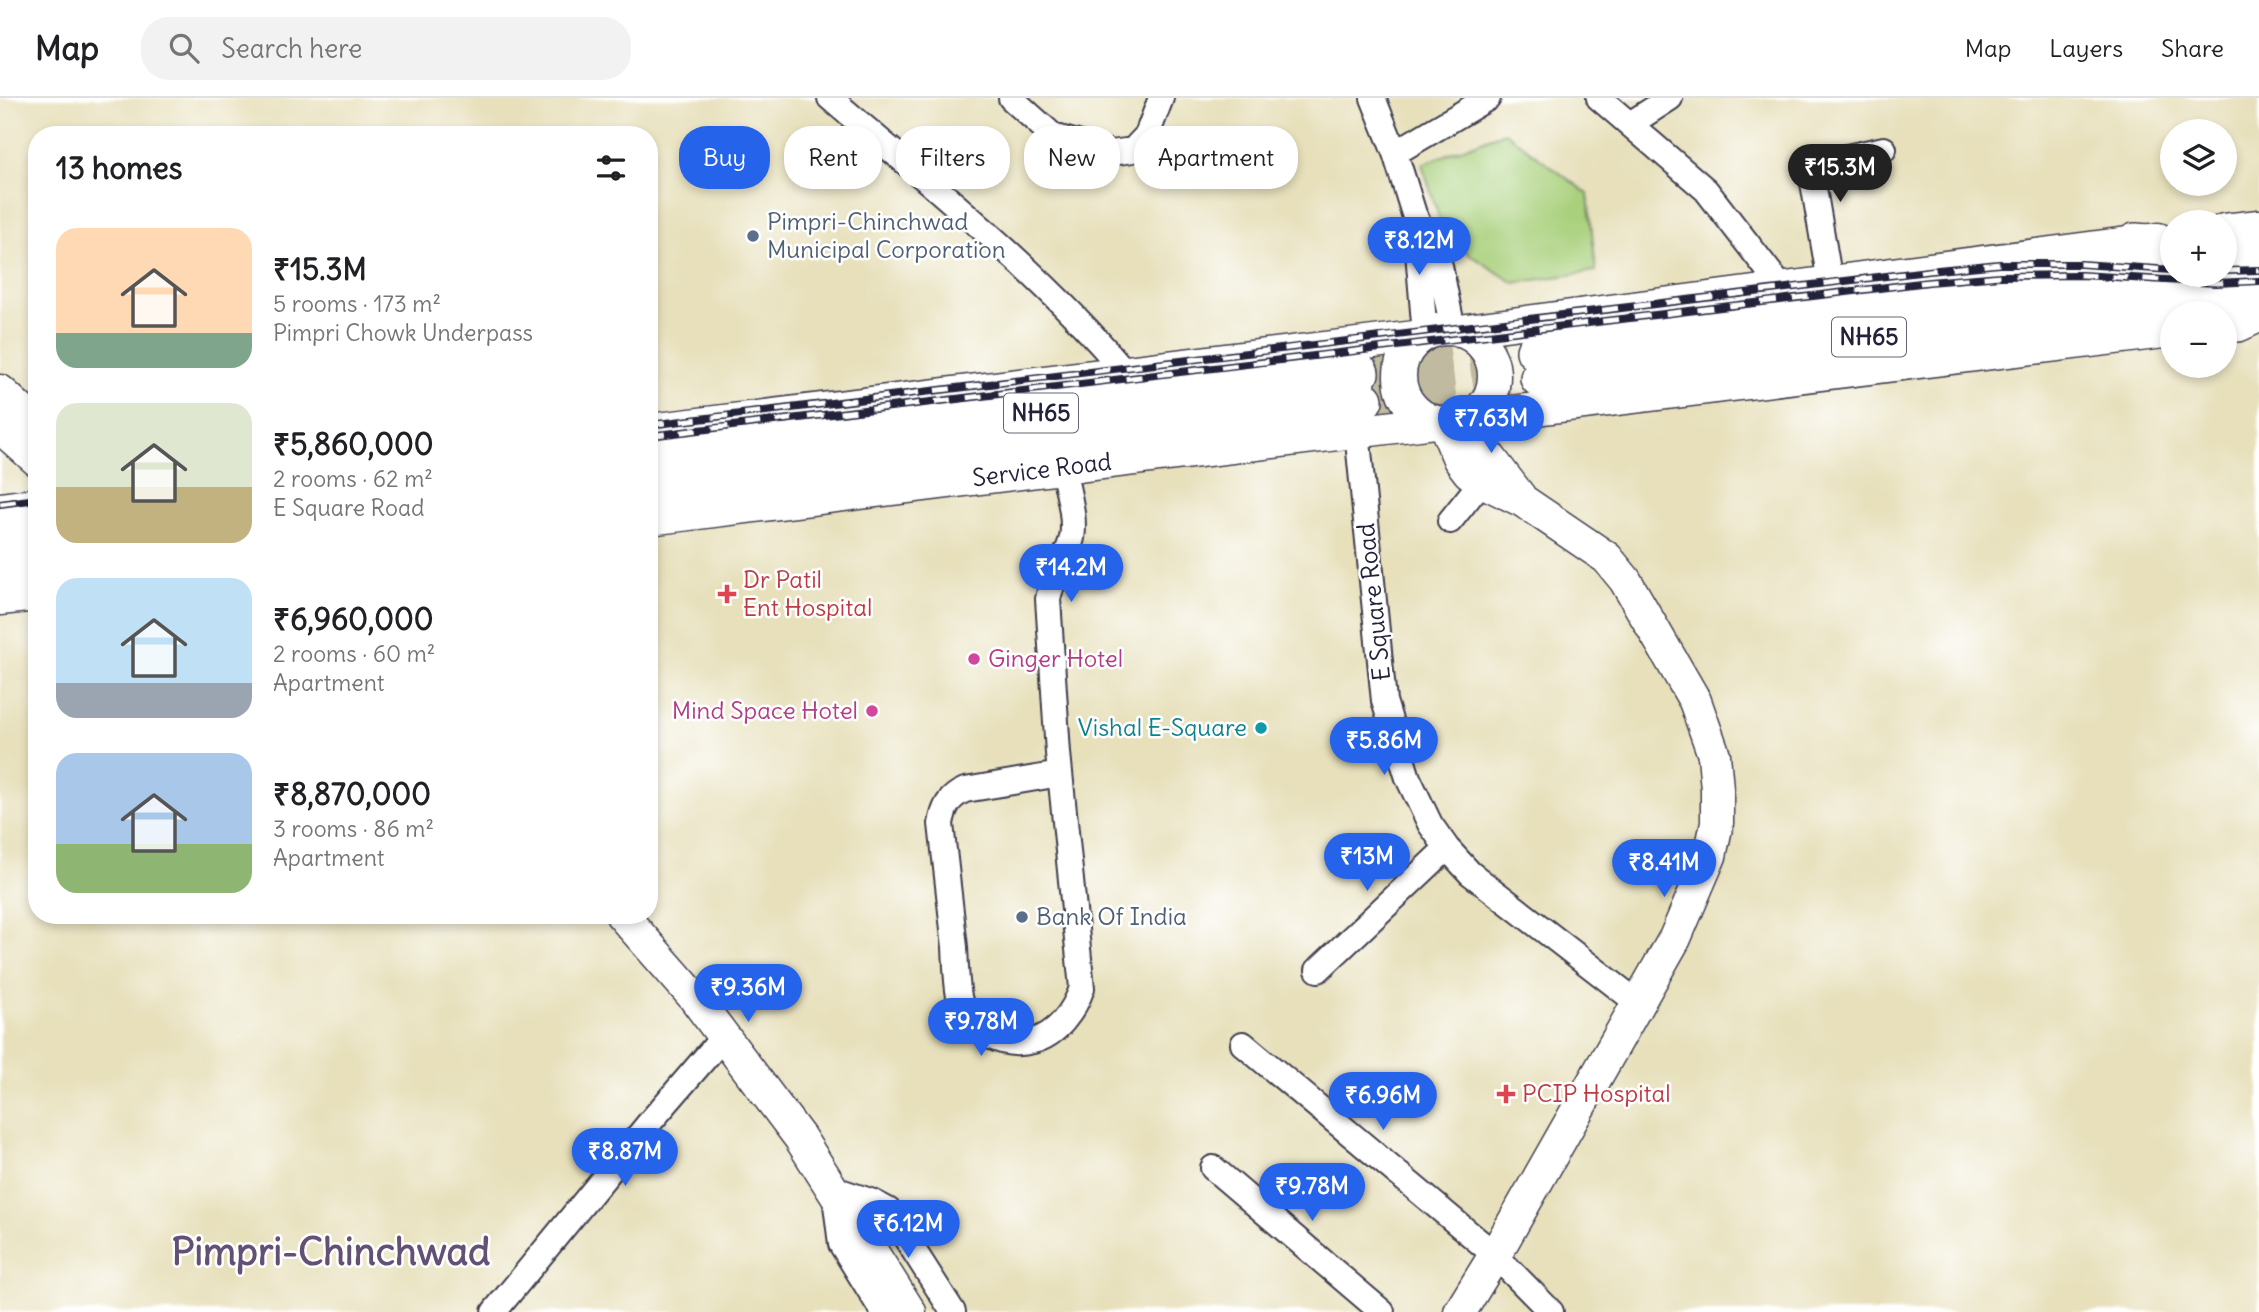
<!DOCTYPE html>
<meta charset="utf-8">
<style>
:root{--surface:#fff;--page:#f2f2f2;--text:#202124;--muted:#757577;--line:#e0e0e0;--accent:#2563eb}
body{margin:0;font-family:Delius,sans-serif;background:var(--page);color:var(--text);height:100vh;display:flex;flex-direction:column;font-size:26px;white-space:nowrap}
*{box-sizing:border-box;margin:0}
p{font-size:23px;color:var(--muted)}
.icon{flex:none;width:38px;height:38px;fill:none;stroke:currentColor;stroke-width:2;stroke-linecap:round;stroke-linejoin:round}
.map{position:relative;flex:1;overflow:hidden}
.side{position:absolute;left:28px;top:28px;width:630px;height:798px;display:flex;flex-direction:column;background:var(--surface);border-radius:28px;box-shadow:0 4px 10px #0003}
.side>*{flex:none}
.top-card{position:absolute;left:679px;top:28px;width:665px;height:63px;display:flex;gap:14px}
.tools{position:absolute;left:2160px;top:21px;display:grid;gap:14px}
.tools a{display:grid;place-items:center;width:77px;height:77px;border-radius:50%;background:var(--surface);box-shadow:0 4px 10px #0003;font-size:35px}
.price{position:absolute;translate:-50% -60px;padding:0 16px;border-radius:24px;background:var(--accent);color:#fff;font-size:23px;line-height:46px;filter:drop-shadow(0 2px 4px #0008)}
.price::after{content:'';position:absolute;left:50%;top:42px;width:21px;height:16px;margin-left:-10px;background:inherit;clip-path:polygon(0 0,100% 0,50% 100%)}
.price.active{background:#222;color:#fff}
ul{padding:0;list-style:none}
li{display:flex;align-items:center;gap:21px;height:175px;padding:0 28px}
li span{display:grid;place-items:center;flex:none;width:196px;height:140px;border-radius:21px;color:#555}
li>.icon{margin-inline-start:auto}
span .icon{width:84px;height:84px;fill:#fffc;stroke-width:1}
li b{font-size:30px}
h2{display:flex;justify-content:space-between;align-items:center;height:84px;padding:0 28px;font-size:30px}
.tag{padding:0 24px;border-radius:28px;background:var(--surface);box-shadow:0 4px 10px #0003;font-size:24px;line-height:63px}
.tag.active{background:var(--accent);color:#fff}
header{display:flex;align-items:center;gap:42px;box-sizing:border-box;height:98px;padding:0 35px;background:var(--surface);border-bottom:2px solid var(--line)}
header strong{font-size:33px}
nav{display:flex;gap:38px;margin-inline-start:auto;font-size:24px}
.search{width:490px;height:63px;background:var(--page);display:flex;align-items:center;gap:18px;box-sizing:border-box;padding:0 24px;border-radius:28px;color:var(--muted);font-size:26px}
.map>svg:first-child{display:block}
.green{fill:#a9d07b;stroke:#66795b;stroke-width:2}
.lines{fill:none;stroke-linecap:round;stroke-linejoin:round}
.highway-tunnel{stroke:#c0baa1;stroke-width:37;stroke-dasharray:37 18;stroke-linecap:butt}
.minor-casing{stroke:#403e4e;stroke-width:28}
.major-casing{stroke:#403e4e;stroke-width:35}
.highway-casing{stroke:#403e4e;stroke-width:40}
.minor{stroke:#fff;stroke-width:24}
.major{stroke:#fff;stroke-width:32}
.highway{stroke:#fff;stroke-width:37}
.rail-casing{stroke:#22223b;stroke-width:8}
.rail{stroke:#fff;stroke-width:5;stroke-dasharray:16;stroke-linecap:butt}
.service-dot{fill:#5c6f8a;stroke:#fff;stroke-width:2.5}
.health-dot{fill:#e0444e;stroke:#fff;stroke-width:2.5}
.hotel-dot{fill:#d1479c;stroke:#fff;stroke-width:2.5}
.culture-dot{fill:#0f9aa8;stroke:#fff;stroke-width:2.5}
.labels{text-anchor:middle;stroke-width:5;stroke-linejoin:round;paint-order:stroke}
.shield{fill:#fff;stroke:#646476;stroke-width:2}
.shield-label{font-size:23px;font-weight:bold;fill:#22223b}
.service-label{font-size:24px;fill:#4e5e75;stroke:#fff;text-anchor:start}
.street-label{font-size:24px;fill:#22223b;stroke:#fff}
.health-label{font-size:24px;fill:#be3a42;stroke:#fff;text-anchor:start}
.hotel-label{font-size:24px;fill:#b23c85;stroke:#fff;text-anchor:start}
.culture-label{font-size:24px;fill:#0d838f;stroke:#fff;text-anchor:end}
.town-label{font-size:38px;font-weight:bold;fill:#635175;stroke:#fff}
</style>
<header>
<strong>Map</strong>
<div class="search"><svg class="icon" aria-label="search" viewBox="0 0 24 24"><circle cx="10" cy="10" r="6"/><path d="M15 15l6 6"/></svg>Search here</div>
<nav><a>Map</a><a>Layers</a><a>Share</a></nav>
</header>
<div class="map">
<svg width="2259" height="1214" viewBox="0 0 2259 1214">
<rect width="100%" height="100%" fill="#fff"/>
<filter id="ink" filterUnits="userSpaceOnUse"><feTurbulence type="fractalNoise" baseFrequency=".0143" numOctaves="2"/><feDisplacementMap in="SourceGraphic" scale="14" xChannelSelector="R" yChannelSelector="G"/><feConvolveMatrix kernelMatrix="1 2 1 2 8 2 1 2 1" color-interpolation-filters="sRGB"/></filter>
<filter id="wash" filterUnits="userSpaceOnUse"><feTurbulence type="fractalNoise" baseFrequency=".00686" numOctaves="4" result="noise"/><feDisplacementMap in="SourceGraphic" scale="28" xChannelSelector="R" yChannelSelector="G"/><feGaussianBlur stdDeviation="1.57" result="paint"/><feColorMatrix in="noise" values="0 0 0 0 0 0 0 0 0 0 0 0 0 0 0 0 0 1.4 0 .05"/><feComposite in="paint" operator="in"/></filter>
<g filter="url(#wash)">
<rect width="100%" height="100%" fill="#e7e0bb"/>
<path class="green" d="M1505,34L1588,96L1596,173L1514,185L1446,141L1422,66Z"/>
</g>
<g filter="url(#ink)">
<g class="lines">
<path class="highway-tunnel" d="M1360,275L1535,253
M1364,302L1539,280"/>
<defs>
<path id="minor" d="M830,0C930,86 1040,173 1125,274
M1011,0L1053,38L1111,55L1133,52L1147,37L1161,0
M1373,0L1395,55L1414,116L1440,168L1453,232
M1599,0L1706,92L1782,190
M1630,26L1670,0
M1395,55L1488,0
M1416,130L1425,237
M1830,184L1810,67L1884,51
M1357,333L1384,603L1408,680L1430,726L1447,750L1470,775L1638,905
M1450,423L1482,383
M1060,676L965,692C949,699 944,709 941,726C946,767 950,808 955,849C956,866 956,887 960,903C969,934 1003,951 1033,943C1057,937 1074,913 1082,890L1058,655L1048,501C1052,479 1067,461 1072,440C1076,418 1067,392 1063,370
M1318,872L1447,750
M1243,946L1495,1157L1551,1214
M1213,1070L1382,1214
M494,1214L650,1024L724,938
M883,1214L841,1146L834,1091L873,1104L888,1112L953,1214"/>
<path id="major" d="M2224,132L2259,128
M1400 278a47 47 0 1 1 94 0a47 47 0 1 1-94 0Z
M1459,233L2158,141
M0,293L37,327
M1470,319L2172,233
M1462,323L1520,399
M1444,325L1459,361L1469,374L1482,383L1523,403L1585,445L1607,460L1625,482L1695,603L1714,657L1717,691V725L1710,758L1675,840L1495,1157L1460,1214
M0,329L37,362
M649,332L1423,238
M0,411L37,406
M649,421L1435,324
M0,501L37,497
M622,817L694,899L800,1040L910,1214"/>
<path id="highway" d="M2135,144L2172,147
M2224,164L2259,159
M2238,225L2259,215
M1535,253L2172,171
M1539,280L2259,191
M649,364L1360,275
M649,391L1364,302
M0,441L23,439
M0,469L26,466"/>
</defs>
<use href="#minor" class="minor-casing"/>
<use href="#major" class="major-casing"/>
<use href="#highway" class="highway-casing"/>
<use href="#minor" class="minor"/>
<use href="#major" class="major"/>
<use href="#highway" class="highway"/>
<defs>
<path id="rail" d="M2224,173L2259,172
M649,327L1928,173L1999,166H2081L2172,172
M649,338L1929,184L2000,178L2081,177L2216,185L2259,183
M0,406L37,401"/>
</defs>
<use href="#rail" class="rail-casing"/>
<use href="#rail" class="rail"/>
</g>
</g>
<g class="service-dot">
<circle cx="753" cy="138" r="7"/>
<circle cx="1022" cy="819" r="7"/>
</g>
<g class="health-dot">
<path d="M723.5 485.5h7v7h7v7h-7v7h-7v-7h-7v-7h7z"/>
<path d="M1502.5 985.5h7v7h7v7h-7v7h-7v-7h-7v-7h7z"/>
</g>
<g class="hotel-dot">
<circle cx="974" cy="561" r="7"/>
<circle cx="872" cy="613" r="7"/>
</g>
<circle class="culture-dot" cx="1261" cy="630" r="7"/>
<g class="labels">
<g class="shield">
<rect x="1832" y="219.5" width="74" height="39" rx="5"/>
<rect x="1004" y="295.5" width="74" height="39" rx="5"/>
</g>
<g class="shield-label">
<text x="1869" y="247">NH65</text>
<text x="1041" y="323">NH65</text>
</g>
<g class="service-label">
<text x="767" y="132">Pimpri-Chinchwad<tspan x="767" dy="28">Municipal Corporation</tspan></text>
<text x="1036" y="827">Bank Of India</text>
</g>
<g class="street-label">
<text transform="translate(1042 372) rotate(-7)" y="8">Service Road</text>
<text transform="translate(1374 504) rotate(-96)" y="8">E Square Road</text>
</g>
<g class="health-label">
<text x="743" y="490">Dr Patil<tspan x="743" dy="28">Ent Hospital</tspan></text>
<text x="1522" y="1004">PCIP Hospital</text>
</g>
<g class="hotel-label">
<text x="988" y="569">Ginger Hotel</text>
<text x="858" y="621" text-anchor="end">Mind Space Hotel</text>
</g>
<g class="culture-label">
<text x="1247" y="638">Vishal E-Square</text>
</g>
<g class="town-label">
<text x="331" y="1167">Pimpri-Chinchwad</text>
</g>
</g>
</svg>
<div class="tools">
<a><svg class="icon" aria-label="layers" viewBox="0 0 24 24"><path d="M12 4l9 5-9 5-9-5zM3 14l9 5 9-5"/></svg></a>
<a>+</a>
<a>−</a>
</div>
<b class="price active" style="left:1840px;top:106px">₹15.3M</b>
<b class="price" style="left:1419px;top:179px">₹8.12M</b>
<b class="price" style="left:1491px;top:357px">₹7.63M</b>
<b class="price" style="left:1071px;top:506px">₹14.2M</b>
<b class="price" style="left:1384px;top:679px">₹5.86M</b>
<b class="price" style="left:1367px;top:795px">₹13M</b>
<b class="price" style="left:1664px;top:801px">₹8.41M</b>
<b class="price" style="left:748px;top:926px">₹9.36M</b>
<b class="price" style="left:981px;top:960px">₹9.78M</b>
<b class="price" style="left:1383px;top:1034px">₹6.96M</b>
<b class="price" style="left:625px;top:1090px">₹8.87M</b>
<b class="price" style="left:1312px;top:1125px">₹9.78M</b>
<b class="price" style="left:908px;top:1162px">₹6.12M</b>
<div class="top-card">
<a class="tag active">Buy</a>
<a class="tag">Rent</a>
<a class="tag">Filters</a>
<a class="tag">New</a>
<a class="tag">Apartment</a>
</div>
<section class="side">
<h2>13 homes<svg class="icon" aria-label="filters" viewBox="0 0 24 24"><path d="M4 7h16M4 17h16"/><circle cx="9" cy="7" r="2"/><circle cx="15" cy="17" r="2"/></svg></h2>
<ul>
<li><span style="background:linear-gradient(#ffd9b3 75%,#7fa58c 0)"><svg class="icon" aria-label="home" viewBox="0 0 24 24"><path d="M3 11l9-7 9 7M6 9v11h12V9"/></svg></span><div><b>₹15.3M</b><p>5 rooms · 173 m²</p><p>Pimpri Chowk Underpass</p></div></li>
<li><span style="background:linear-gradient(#dfe7d0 60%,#c2b280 0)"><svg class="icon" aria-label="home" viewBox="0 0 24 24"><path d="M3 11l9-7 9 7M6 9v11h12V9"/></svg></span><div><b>₹5,860,000</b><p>2 rooms · 62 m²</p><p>E Square Road</p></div></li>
<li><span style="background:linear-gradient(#bfe0f5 75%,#9aa5b1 0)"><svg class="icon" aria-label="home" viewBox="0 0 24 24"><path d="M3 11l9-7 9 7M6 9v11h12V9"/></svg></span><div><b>₹6,960,000</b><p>2 rooms · 60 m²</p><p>Apartment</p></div></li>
<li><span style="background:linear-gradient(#a9c7e8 65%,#8fb573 0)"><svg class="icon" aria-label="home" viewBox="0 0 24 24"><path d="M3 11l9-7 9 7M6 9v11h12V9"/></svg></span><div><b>₹8,870,000</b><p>3 rooms · 86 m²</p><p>Apartment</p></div></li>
</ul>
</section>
</div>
